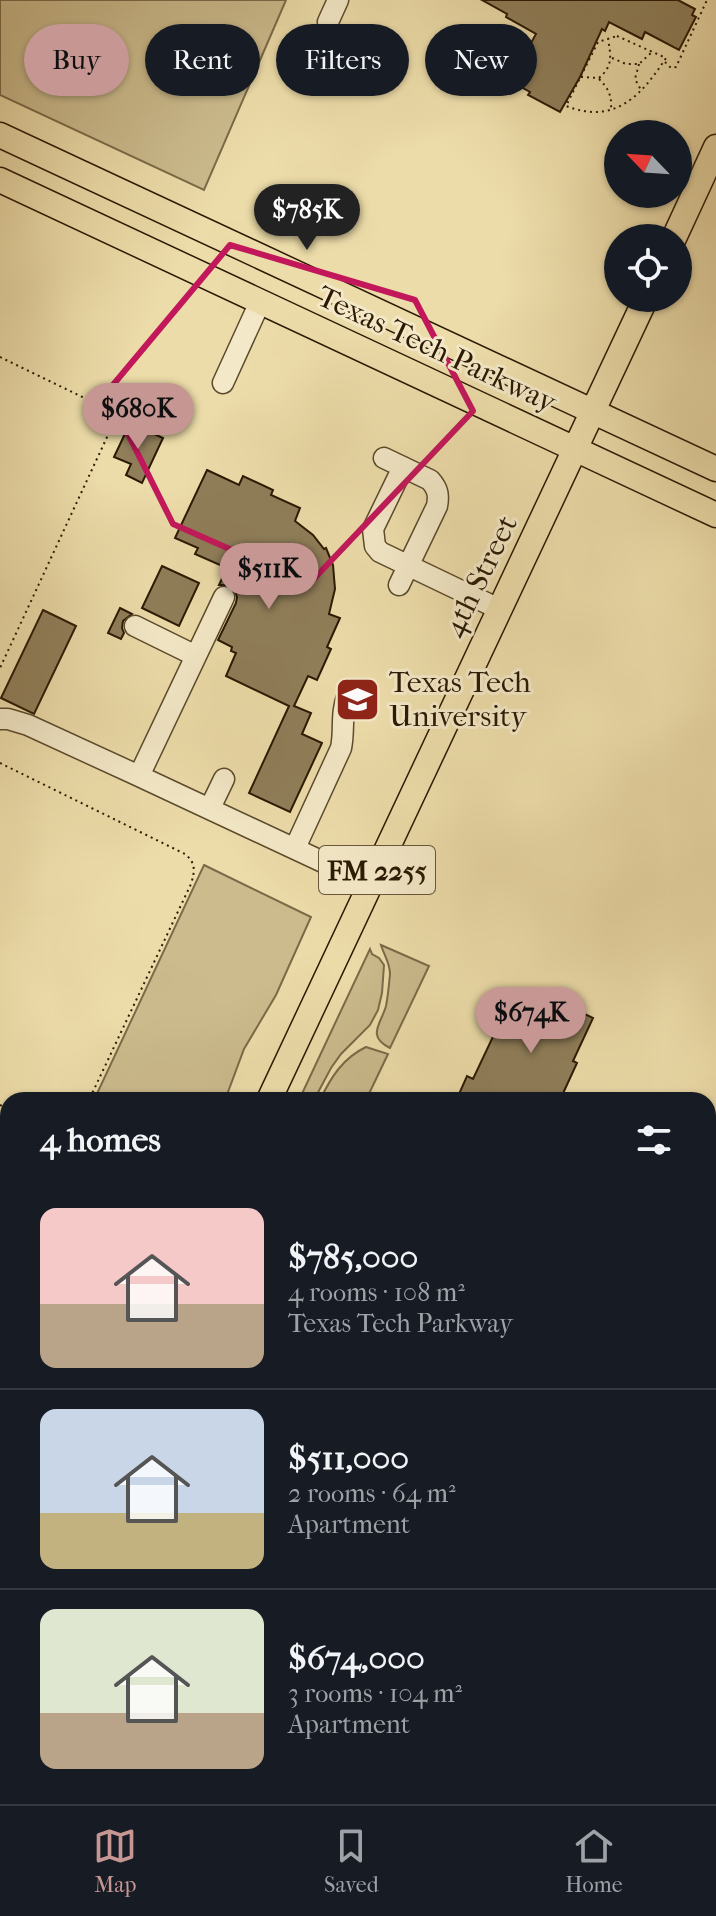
<!DOCTYPE html>
<meta charset="utf-8">
<style>
:root{--surface:#171b24;--page:#20242c;--text:#f1f3f6;--muted:#9ea1a6;--line:#363941;--accent:#c59692}
body{margin:0;font-family:"IM FELL French Canon",serif;background:var(--page);color:var(--text);height:100vh;display:flex;flex-direction:column;font-size:30px;white-space:nowrap}
*{box-sizing:border-box;margin:0}
p{font-size:26px;color:var(--muted)}
.icon{flex:none;width:44px;height:44px;fill:none;stroke:currentColor;stroke-width:2;stroke-linecap:round;stroke-linejoin:round}
.map{position:relative;flex:1;overflow:hidden}
.side{position:absolute;left:0px;top:1092px;width:716px;height:712px;display:flex;flex-direction:column;background:var(--surface);border-radius:24px 24px 0 0;box-shadow:0 2px 6px #0004}
.side>*{flex:none}
.top-card{position:absolute;left:24px;top:24px;width:668px;height:72px;display:flex;gap:16px}
.needle{width:52px;rotate:295deg}
.controls{position:absolute;left:604px;top:120px;display:grid;gap:16px}
.controls a{display:grid;place-items:center;width:88px;height:88px;border-radius:50%;background:var(--surface);box-shadow:0 2px 6px #0004;font-size:40px}
.price{position:absolute;translate:-50% -68px;padding:0 18px;border-radius:28px;background:var(--accent);color:#111;font-size:26px;line-height:52px;filter:drop-shadow(0 2px 4px #0008)}
.price::after{content:'';position:absolute;left:50%;top:48px;width:24px;height:18px;margin-left:-12px;background:inherit;clip-path:polygon(0 0,100% 0,50% 100%)}
.price.on{background:#222;color:#fff}
ul{padding:0;list-style:none}
li{display:flex;align-items:center;gap:24px;height:200px;padding:0 40px}
li+li{border-top:2px solid var(--line)}
li span{display:grid;place-items:center;flex:none;width:224px;height:160px;border-radius:16px;color:#555}
li>.icon{margin-inline-start:auto}
span .icon{width:96px;height:96px;fill:#fffc;stroke-width:1}
li b{font-size:34px}
h2{display:flex;justify-content:space-between;align-items:center;height:96px;padding:0 40px;font-size:34px}
.chip{padding:0 28px;border-radius:36px;background:var(--surface);box-shadow:0 2px 6px #0004;font-size:28px;line-height:72px}
.chip.on{background:var(--accent);color:#111}
.tabs{display:flex;justify-content:space-around;align-items:center;height:112px;border-top:2px solid var(--line);background:var(--surface);font-size:22px;color:var(--muted)}
.tabs a{display:grid;justify-items:center;gap:4px}
.tabs .on{color:var(--accent)}
.map>svg:first-child{display:block}
.green{fill:#cbbb8d;stroke:#7b6a48;stroke-width:2}
.building{fill:#8f7e59;stroke:#2b1903;stroke-width:2}
.lines{fill:none;stroke-linecap:round;stroke-linejoin:round}
.minor-casing{stroke:#5b4a2c;stroke-width:23}
.major-casing{stroke:#2b1903;stroke-width:27}
.path{stroke:#2b1903;stroke-width:2;stroke-dasharray:2 4;stroke-linecap:butt}
.minor{stroke:#f3e8c7;stroke-width:20}
.major{stroke:#ecdca9;stroke-width:24}
.marked{fill:none;stroke:#c2185b;stroke-width:6;stroke-linejoin:round}
.labels{text-anchor:middle;stroke-width:6;stroke-linejoin:round;paint-order:stroke}
.shield{fill:#f3e8c7;stroke:#67573e;stroke-width:2}
.shield-label{font-size:28px;font-weight:bold;fill:#2b1903}
.street-label{font-size:30px;fill:#2b1903;stroke:#f3e8c7}
.poi-label{font-size:30px;fill:#2b1903;stroke:#f3e8c7;text-anchor:start}
</style>
<div class="map">
<svg width="716" height="1804" viewBox="0 0 716 1804">
<rect width="100%" height="100%" fill="#ecdca9"/>
<filter id="stains"><feTurbulence type="fractalNoise" baseFrequency=".0025" numOctaves="4"/><feColorMatrix values="0 0 0 0 .2 0 0 0 0 .09 0 0 0 0 .02 0 0 0 .5 -.17"/></filter>
<radialGradient id="worn" r=".72"><stop offset=".6" stop-color="#630" stop-opacity="0"/><stop offset="1" stop-color="#630" stop-opacity=".3"/></radialGradient>
<path class="green" d="M0,0H286L204,190L0,95Z
M204,865L311,917L276,995L244,1049L225,1100H94Z
M381,945L429,966L390,1048C366,1036 381,1024 386,1006C388,996 389,985 390,974C390,963 384,955 381,945Z
M370,949L372,954L379,958L384,965L382,993L378,1010L370,1025L341,1054L331,1068L314,1100H299Z
M366,1047L388,1054L366,1100H320C331,1077 343,1058 366,1047Z
M8,1286V1560L0,1576V1303Z"/>
<path class="building" d="M482,0H678L695,9L692,15L696,17L679,50L645,32L642,39L609,22L605,31L602,29L580,77L560,112L528,95L530,92L523,88L528,78L522,75L533,56L526,52L536,34L506,17L507,14Z
M130,423L163,438L142,483L126,475L131,464L114,457Z
M207,470L239,485L243,476L273,490L271,495L300,508L295,521L313,535L324,549L326,548L333,565L335,589L329,614L340,618L327,647L331,649L317,680L308,676L294,706L311,713L302,734L322,743L290,812L249,793L289,706L226,676L236,653L231,651L232,647L218,640L236,603L237,597L235,590L229,585H219L227,568L195,554L198,548L175,538Z
M162,566L199,583L179,626L142,608Z
M120,608L132,614L123,621L122,628L124,633L121,639L108,633Z
M43,610L76,626L34,714L1,698Z
M536,991L593,1018L573,1061L577,1063L560,1100H464L465,1097L459,1094L467,1076L473,1079L498,1026L513,1033Z"/>
<g class="lines">
<defs>
<path id="minor" d="M328,22L338,0
M223,383L260,302
M384,458L430,480C438,489 439,495 437,506L399,585
M403,467L373,529L375,546L380,552L499,609
M224,597L139,776L370,884
M135,626L196,656
M0,719H8L28,725L139,776
M210,808L224,779
M295,848L341,748C345,729 340,714 348,694"/>
<path id="major" d="M0,135L716,469
M0,180L716,515
M674,238L716,147
M269,1100L646,298
M0,1677L8,1660"/>
</defs>
<use href="#minor" class="minor-casing"/>
<use href="#major" class="major-casing"/>
<path class="path" d="M617,36L666,58C641,96 615,125 566,106L598,42Z
M612,58L626,64H639L652,52
M665,62L671,68L676,67L707,0
M639,64L635,79L641,90
M581,77L599,78C613,66 611,56 608,39
M599,79C608,88 612,95 611,109
M0,357L107,409L114,422L0,668
M0,763L185,854C196,863 195,871 191,884L89,1100
M0,1105L8,1109
M0,1291L8,1274"/>
<use href="#minor" class="minor"/>
<use href="#major" class="major"/>
</g>
<path class="marked" d="M230,245L415,300L473,411L309,584L173,524L107,392Z"/>
<defs>
<symbol id="university-square" viewBox="-11 -11 22 22"><rect x="-9" y="-9" width="18" height="18" rx="4" fill="#8f2418" stroke="#f3e8c7"/><path d="M0-5L7-2L0 1L-7-2ZM-4 1L0 2.5L4 1V4Q0 6-4 4Z" fill="#fff"/></symbol>
</defs>
<g fill-rule="evenodd">
<use href="#university-square" x="332" y="674" width="51" height="51"/>
</g>
<g class="labels">
<rect class="shield" x="319" y="846" width="116" height="48" rx="6"/>
<g class="shield-label">
<text x="377" y="880">FM 2255</text>
</g>
<g class="street-label">
<text transform="translate(437 349) rotate(25)" y="10">Texas Tech Parkway</text>
<text transform="translate(480 576) rotate(-64)" y="10">4th Street</text>
</g>
<g class="poi-label">
<text x="389" y="692">Texas Tech<tspan x="389" dy="34">University</tspan></text>
</g>
</g>
<rect width="100%" height="100%" filter="url(#stains)"/>
<rect width="100%" height="100%" fill="url(#worn)"/>
</svg>
<div class="controls">
<a><svg class="needle" viewBox="-14 -14 28 28"><path d="M0-13l5 13h-10z" fill="#e53935"/><path d="M0 13l5-13h-10z" fill="#9ea1a6"/></svg></a>
<a><svg class="icon" aria-label="locate" viewBox="0 0 24 24"><circle cx="12" cy="12" r="6"/><path d="M12 2v4M12 18v4M2 12h4M18 12h4"/></svg></a>
</div>
<b class="price on" style="left:307px;top:252px">$785K</b>
<b class="price" style="left:138px;top:451px">$680K</b>
<b class="price" style="left:269px;top:611px">$511K</b>
<b class="price" style="left:531px;top:1055px">$674K</b>
<div class="top-card">
<a class="chip on">Buy</a>
<a class="chip">Rent</a>
<a class="chip">Filters</a>
<a class="chip">New</a>
</div>
<section class="side">
<h2>4 homes<svg class="icon" aria-label="filters" viewBox="0 0 24 24"><path d="M4 7h16M4 17h16"/><circle cx="9" cy="7" r="2"/><circle cx="15" cy="17" r="2"/></svg></h2>
<ul>
<li><span style="background:linear-gradient(#f6c9c9 60%,#b9a48a 0)"><svg class="icon" aria-label="home" viewBox="0 0 24 24"><path d="M3 11l9-7 9 7M6 9v11h12V9"/></svg></span><div><b>$785,000</b><p>4 rooms · 108 m²</p><p>Texas Tech Parkway</p></div></li>
<li><span style="background:linear-gradient(#c9d6e8 65%,#c2b280 0)"><svg class="icon" aria-label="home" viewBox="0 0 24 24"><path d="M3 11l9-7 9 7M6 9v11h12V9"/></svg></span><div><b>$511,000</b><p>2 rooms · 64 m²</p><p>Apartment</p></div></li>
<li><span style="background:linear-gradient(#dfe7d0 65%,#b9a48a 0)"><svg class="icon" aria-label="home" viewBox="0 0 24 24"><path d="M3 11l9-7 9 7M6 9v11h12V9"/></svg></span><div><b>$674,000</b><p>3 rooms · 104 m²</p><p>Apartment</p></div></li>
</ul>
</section>
</div>
<nav class="tabs">
<a class="on"><svg class="icon" aria-label="map" viewBox="0 0 24 24"><path d="M3 6l6-2 6 2 6-2v14l-6 2-6-2-6 2zM9 4v14M15 6v14"/></svg>Map</a>
<a><svg class="icon" aria-label="saved" viewBox="0 0 24 24"><path d="M7 4h10v16l-5-4-5 4z"/></svg>Saved</a>
<a><svg class="icon" aria-label="home" viewBox="0 0 24 24"><path d="M3 11l9-7 9 7M6 9v11h12V9"/></svg>Home</a>
</nav>
